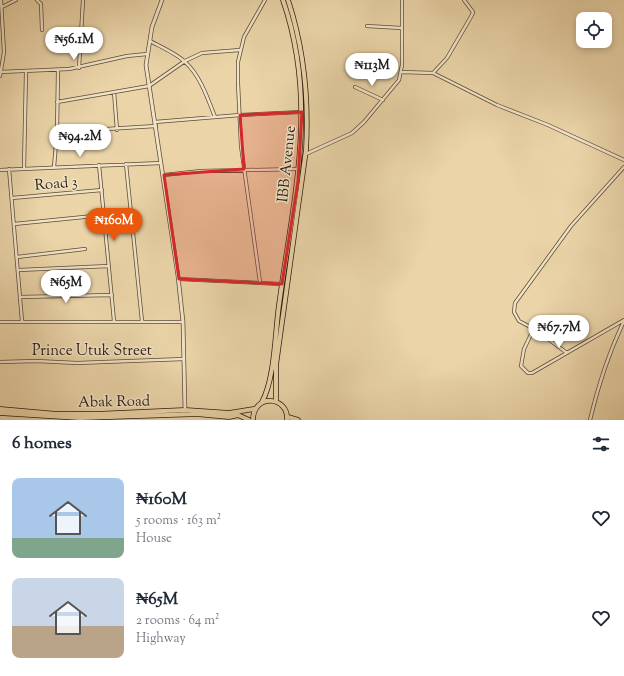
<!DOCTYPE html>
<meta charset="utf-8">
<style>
:root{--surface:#fff;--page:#f2f2f3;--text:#1f2937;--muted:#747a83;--accent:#ea580c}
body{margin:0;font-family:"Sorts Mill Goudy",serif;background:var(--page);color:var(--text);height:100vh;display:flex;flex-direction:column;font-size:15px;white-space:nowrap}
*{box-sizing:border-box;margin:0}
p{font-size:13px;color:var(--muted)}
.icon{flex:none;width:22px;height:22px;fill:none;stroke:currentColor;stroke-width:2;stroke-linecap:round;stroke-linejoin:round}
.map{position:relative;height:420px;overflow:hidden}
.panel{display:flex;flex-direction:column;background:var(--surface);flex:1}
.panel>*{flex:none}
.controls{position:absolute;left:576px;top:12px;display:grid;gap:8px}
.controls a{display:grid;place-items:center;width:36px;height:36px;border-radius:8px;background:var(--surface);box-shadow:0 2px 6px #0003;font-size:20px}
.price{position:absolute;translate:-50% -34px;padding:0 9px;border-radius:14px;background:#fff;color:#222;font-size:13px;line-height:26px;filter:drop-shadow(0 1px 2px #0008)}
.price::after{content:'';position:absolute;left:50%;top:24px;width:12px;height:9px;margin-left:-6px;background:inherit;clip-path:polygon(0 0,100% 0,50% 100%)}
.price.on{background:var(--accent);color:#fff}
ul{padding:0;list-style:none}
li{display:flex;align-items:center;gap:12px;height:100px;padding:0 12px}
li span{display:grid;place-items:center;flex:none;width:112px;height:80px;border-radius:8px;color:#555}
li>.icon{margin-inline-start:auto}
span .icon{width:48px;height:48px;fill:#fffc;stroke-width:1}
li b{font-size:17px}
h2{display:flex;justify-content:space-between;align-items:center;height:48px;padding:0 12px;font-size:17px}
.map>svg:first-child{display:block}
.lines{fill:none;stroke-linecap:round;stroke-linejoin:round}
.minor-casing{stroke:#5c4a38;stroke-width:4}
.tertiary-casing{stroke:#5c4a38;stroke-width:4.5}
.primary-casing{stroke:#2c1c12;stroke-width:5.5}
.trunk-casing{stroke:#2c1c12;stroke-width:5.5}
.minor{stroke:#f1e3c6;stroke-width:2.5}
.tertiary{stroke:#f1e3c6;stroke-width:3}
.primary{stroke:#ead4a8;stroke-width:4}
.trunk{stroke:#ead4a8;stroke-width:4}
.marked{fill:#d62828;fill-opacity:0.2;stroke:#d62828;stroke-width:3;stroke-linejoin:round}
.labels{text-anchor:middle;stroke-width:3;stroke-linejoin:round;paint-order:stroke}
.street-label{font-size:15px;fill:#2c1c12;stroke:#f1e3c6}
</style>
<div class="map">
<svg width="624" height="420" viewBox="0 0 624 420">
<rect width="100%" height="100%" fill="#ead4a8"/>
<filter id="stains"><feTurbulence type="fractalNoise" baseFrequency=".005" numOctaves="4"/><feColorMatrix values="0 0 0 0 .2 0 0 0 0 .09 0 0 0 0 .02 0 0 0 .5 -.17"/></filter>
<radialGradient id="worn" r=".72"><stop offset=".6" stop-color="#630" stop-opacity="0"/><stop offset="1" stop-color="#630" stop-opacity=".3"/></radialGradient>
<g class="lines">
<defs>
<path id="minor" d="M37,0L41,4L42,30
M2,7L16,0
M367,26L401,28
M150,41C161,47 176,53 185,62C200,75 208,99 215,117
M79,68L83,0
M0,72L69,69L127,56L147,54
M401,72L433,73L497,105L548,125L624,160
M433,73L447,58L472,15L473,12L464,0
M0,76L4,52L1,0
M355,87L383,100
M114,92L117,130
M57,102L149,86L185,61L202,53L240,50
M155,122L240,115L302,112
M57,132L156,126
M306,154L352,133L364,122L399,80L402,65V0
M126,164L142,321
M99,165L114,321
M54,167L57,132L58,70
M24,168L26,72
M9,169L22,321
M0,170L161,163
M164,175L201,171L298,169
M12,198L102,190
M14,224L104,215
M17,257L85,249
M19,270L109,266
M179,279L282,284
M260,282L241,146L238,83V62L244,37L265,0
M20,297L112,295
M0,322H183
M534,328L524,349L521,366L528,373H532L624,320
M567,353L536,330L519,321L514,312L515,303L571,226L624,167
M0,362L36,361L77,363L184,359
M590,420C598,386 609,352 624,321"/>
<path id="tertiary" d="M162,0L152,27L146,65L178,276L183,322L185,410"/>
<path id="primary" d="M276,401V365L306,150C309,99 304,49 288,0
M262,402C275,378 275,333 279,305C293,200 319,104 283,0"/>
<path id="trunk" d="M0,409L57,414H97L185,410L229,413L254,409
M0,413L80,418L197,414L229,417L238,415L249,420
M288,417L298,420
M253,420C253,393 289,396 287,420"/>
</defs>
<use href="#minor" class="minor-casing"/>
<use href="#tertiary" class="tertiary-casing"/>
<use href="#primary" class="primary-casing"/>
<use href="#trunk" class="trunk-casing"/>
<use href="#minor" class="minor"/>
<use href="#tertiary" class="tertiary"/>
<use href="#primary" class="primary"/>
<use href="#trunk" class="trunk"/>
</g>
<path class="marked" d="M302,112L298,181L282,284L179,279L164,175L244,169L240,115Z"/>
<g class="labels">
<g class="street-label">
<text transform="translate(286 164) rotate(-84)" y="5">IBB Avenue</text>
<text transform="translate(56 183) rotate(-5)" y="5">Road 3</text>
<text x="92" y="355">Prince Utuk Street</text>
<text transform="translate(114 401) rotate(-1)" y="5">Abak Road</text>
</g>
</g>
<rect width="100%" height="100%" filter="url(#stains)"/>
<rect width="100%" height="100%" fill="url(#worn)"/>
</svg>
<div class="controls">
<a><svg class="icon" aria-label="locate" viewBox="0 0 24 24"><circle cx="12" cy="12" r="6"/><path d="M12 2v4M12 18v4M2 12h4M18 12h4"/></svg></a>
</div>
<b class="price" style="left:74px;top:61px">₦56.1M</b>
<b class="price" style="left:372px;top:87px">₦113M</b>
<b class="price" style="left:80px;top:158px">₦94.2M</b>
<b class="price on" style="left:114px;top:242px">₦160M</b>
<b class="price" style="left:66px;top:304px">₦65M</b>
<b class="price" style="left:559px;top:349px">₦67.7M</b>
</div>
<section class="panel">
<h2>6 homes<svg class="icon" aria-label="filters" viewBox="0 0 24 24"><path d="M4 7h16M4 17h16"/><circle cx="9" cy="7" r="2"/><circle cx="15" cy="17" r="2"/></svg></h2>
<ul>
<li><span style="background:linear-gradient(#a9c7e8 75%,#7fa58c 0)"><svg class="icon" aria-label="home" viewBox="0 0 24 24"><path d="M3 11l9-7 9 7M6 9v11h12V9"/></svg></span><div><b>₦160M</b><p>5 rooms · 163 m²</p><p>House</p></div><svg class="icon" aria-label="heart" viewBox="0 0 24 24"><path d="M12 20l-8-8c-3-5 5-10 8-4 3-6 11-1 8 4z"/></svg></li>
<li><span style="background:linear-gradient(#c9d6e8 60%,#b9a48a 0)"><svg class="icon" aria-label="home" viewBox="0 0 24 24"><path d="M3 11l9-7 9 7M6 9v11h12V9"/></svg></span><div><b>₦65M</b><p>2 rooms · 64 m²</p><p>Highway</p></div><svg class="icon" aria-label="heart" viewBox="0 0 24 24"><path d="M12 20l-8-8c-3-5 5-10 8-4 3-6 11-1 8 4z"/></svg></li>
</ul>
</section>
